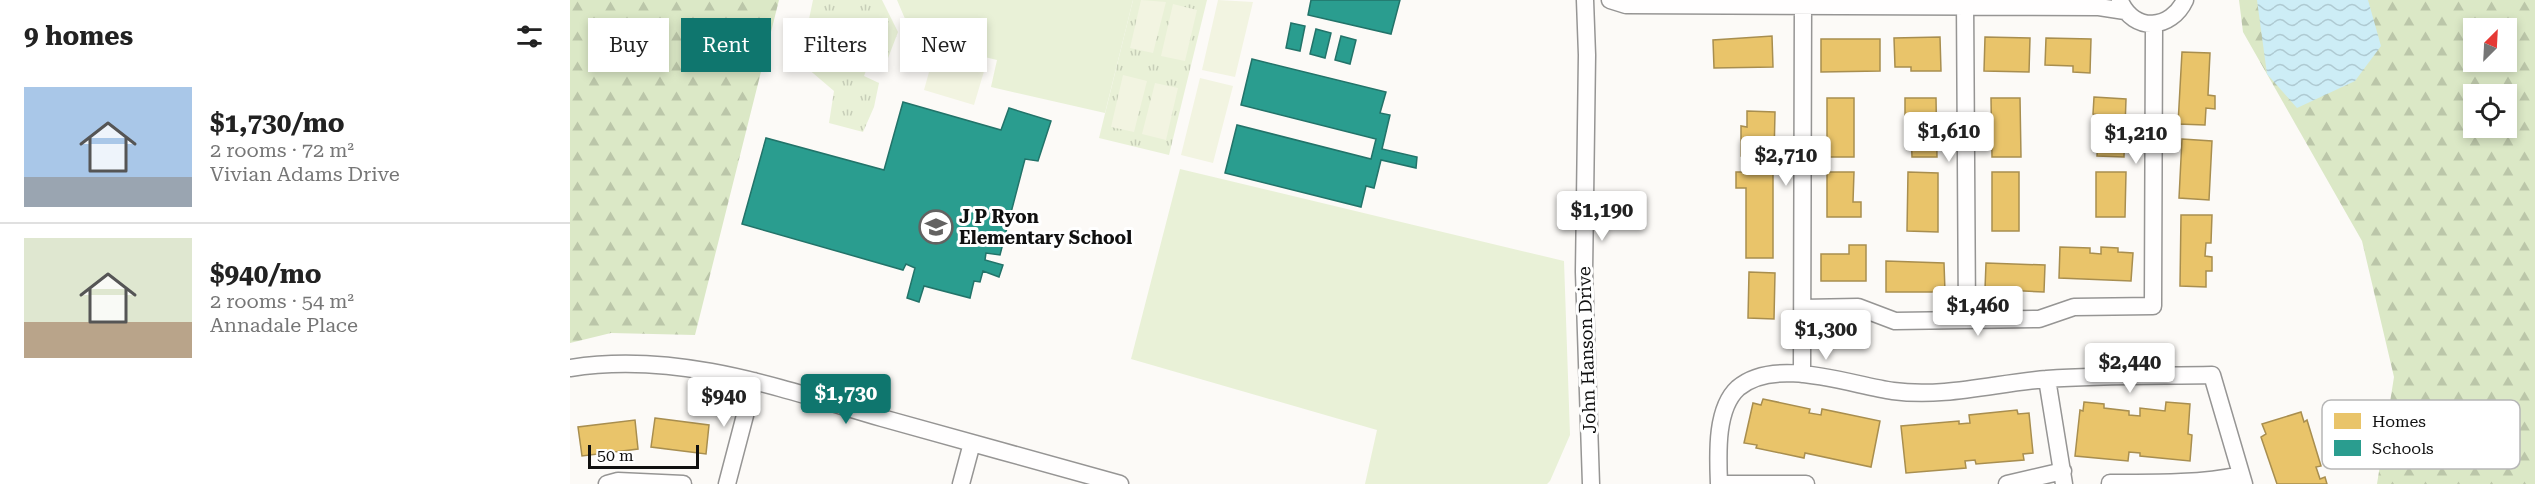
<!DOCTYPE html>
<meta charset="utf-8">
<style>
:root{--surface:#fff;--page:#f2f2f2;--text:#222;--muted:#767676;--line:#e0e0e0;--accent:#0f766e}
body{margin:0;font-family:"Roboto Serif",serif;background:var(--page);color:var(--text);height:100vh;display:flex;flex-direction:column;font-size:22px;white-space:nowrap}
*{box-sizing:border-box;margin:0}
p{font-size:20px;color:var(--muted)}
.icon{flex:none;width:33px;height:33px;fill:none;stroke:currentColor;stroke-width:2;stroke-linecap:round;stroke-linejoin:round}
.map{position:relative;flex:1;overflow:hidden}
.drawer{display:flex;flex-direction:column;background:var(--surface);width:570px}
.drawer>*{flex:none}
.banner{position:absolute;left:18px;top:18px;width:570px;height:54px;display:flex;gap:12px}
.needle{width:39px;rotate:24deg}
.tools{position:absolute;left:1893px;top:18px;display:grid;gap:12px}
.tools a{display:grid;place-items:center;width:54px;height:54px;border-radius:0px;background:var(--surface);box-shadow:0 3px 9px #0003;font-size:30px}
.scale{position:absolute;left:18px;bottom:15px;width:111px;box-sizing:border-box;padding-left:6px;border:3px solid #101010;border-top:0;font-size:16px;line-height:21px;white-space:nowrap;color:#101010;-webkit-text-stroke:4px #fff;paint-order:stroke}
.price{position:absolute;translate:-50% -51px;padding:0 14px;border-radius:6px;background:#fff;color:#222;font-size:20px;line-height:39px;filter:drop-shadow(0 2px 3px #0008)}
.price::after{content:'';position:absolute;left:50%;top:36px;width:18px;height:14px;margin-left:-9px;background:inherit;clip-path:polygon(0 0,100% 0,50% 100%)}
.price.active{background:var(--accent);color:#fff}
ul{padding:0;list-style:none}
li{display:flex;align-items:center;gap:18px;height:150px;padding:0 24px}
li+li{border-top:2px solid var(--line)}
li span{display:grid;place-items:center;flex:none;width:168px;height:120px;border-radius:0px;color:#555}
li>.icon{margin-inline-start:auto}
span .icon{width:72px;height:72px;fill:#fffc;stroke-width:1}
li b{font-size:26px}
h2{display:flex;justify-content:space-between;align-items:center;height:72px;padding:0 24px;font-size:26px}
.chip{padding:0 21px;border-radius:0px;background:var(--surface);box-shadow:0 3px 9px #0003;font-size:21px;line-height:54px}
.chip.active{background:var(--accent);color:#fff}
main{display:flex;flex:1;min-height:0}
.map>svg:first-child{display:block}
.grass{fill:#e9f1d7}
.forest{fill:url(#forest-firs);fill-rule:evenodd}
.park{fill:url(#park-tufts)}
.pitch{fill:#f2f4e1}
.water{fill:url(#water-waves)}
.homes{fill:#e9c46a;stroke:#a88e4f;stroke-width:1.5}
.schools{fill:#2a9d8f;stroke:#227369;stroke-width:1.5}
.lines{fill:none;stroke-linecap:round;stroke-linejoin:round}
.minor-casing{stroke:#969594;stroke-width:19}
.minor{stroke:#fffefe;stroke-width:16}
.labels{text-anchor:middle;stroke-width:6;stroke-linejoin:round;paint-order:stroke}
.poi-label{font-size:18px;font-weight:bold;fill:#101010;stroke:#fff;text-anchor:start}
.street-label{font-size:18px;fill:#101010;stroke:#fff}
.key{fill:#fff;stroke:#b7b7b7;stroke-width:1.5}
.key-label{font-size:16px;fill:#101010}
</style>
<main>
<section class="drawer">
<h2>9 homes<svg class="icon" aria-label="filters" viewBox="0 0 24 24"><path d="M4 7h16M4 17h16"/><circle cx="9" cy="7" r="2"/><circle cx="15" cy="17" r="2"/></svg></h2>
<ul>
<li><span style="background:linear-gradient(#a9c7e8 75%,#9aa5b1 0)"><svg class="icon" aria-label="home" viewBox="0 0 24 24"><path d="M3 11l9-7 9 7M6 9v11h12V9"/></svg></span><div><b>$1,730/mo</b><p>2 rooms · 72 m²</p><p>Vivian Adams Drive</p></div></li>
<li><span style="background:linear-gradient(#dfe7d0 70%,#b9a48a 0)"><svg class="icon" aria-label="home" viewBox="0 0 24 24"><path d="M3 11l9-7 9 7M6 9v11h12V9"/></svg></span><div><b>$940/mo</b><p>2 rooms · 54 m²</p><p>Annadale Place</p></div></li>
</ul>
</section>
<div class="map">
<svg width="1965" height="484" viewBox="0 0 1965 484">
<defs>
<pattern id="forest-firs" width="22" height="20" patternUnits="userSpaceOnUse" patternTransform="scale(1.5)"><rect width="22" height="20" fill="#dbe8c6"/><path d="M5 1l3.5 6h-7zM16 11l3.5 6h-7z" fill="#bbc6a9"/></pattern>
<pattern id="park-tufts" width="24" height="20" patternUnits="userSpaceOnUse" patternTransform="scale(1.5)"><rect width="24" height="20" fill="#e9f1d7"/><path d="M3 7l-1-3M5 7V3M7 7l1-3M15 17l-1-3M17 17v-4M19 17l1-3" fill="none" stroke="#c7ceb8"/></pattern>
<pattern id="water-waves" width="16" height="10" patternUnits="userSpaceOnUse" patternTransform="scale(1.5)"><rect width="16" height="10" fill="#cdedf6"/><path d="M0 5q4-4 8 0t8 0" fill="none" stroke="#afcad2"/></pattern>
</defs>
<rect width="100%" height="100%" fill="#fcfaf7"/>
<path class="grass" d="M327,0H563L535,113L421,87L427,60L344,40Z
M610,169L994,261L1000,435L980,481L977,484H795L807,430L561,359Z"/>
<path class="forest" d="M0,0H209L125,335L41,333L0,343Z
M1669,0H1965V484H1807L1824,377L1792,241L1673,32ZM1904,28H1936V62H1904ZM1904,94H1936V128H1904Z"/>
<path class="park" d="M243,0H312L328,32L315,66L297,68L294,76L309,83L304,107L293,132L259,123L264,91L230,62Z
M563,0H637L599,155L529,138Z"/>
<path class="pitch" d="M571,0L596,2L583,53L560,48Z
M648,0L683,2L665,77L632,70Z
M603,4L627,10L615,61L591,56Z
M364,54L415,68L404,105L354,90Z
M553,75L577,81L564,132L541,127Z
M630,78L663,86L643,163L611,155Z
M585,83L608,88L596,140L572,134Z"/>
<path class="water" d="M1687,0H1798L1811,46L1785,81L1727,108L1697,74Z"/>
<path class="homes" d="M1202,36L1203,67L1144,68L1143,40Z
M1370,37L1371,71H1341V67H1325L1324,38Z
M1415,37L1460,38L1459,72L1414,71Z
M1476,38L1521,39L1520,73L1503,72V66L1475,65Z
M1251,39H1310V71L1251,72Z
M1612,52L1640,53L1638,95L1645,96V109L1636,108L1635,125L1608,124Z
M1524,97L1556,99L1554,157L1527,156L1529,115L1523,114Z
M1257,98H1284V157H1257Z
M1335,98H1366L1367,157H1342L1341,129H1335Z
M1421,98H1450L1451,157H1422Z
M1177,111L1205,112L1204,157L1171,156V126L1177,127Z
M1612,139L1642,141L1639,200L1609,198Z
M1166,172H1203V258H1176V188H1166Z
M1257,172H1284L1283,202H1291V217H1257Z
M1338,172L1368,173V232L1337,231Z
M1422,172H1449V231H1422Z
M1526,172H1556L1555,217H1526Z
M1611,215H1642L1641,243H1636L1635,256L1642,257V271H1636V287L1610,286Z
M1279,245H1296V281H1251V254H1279Z
M1490,247L1520,248V253L1531,254V247L1548,248V252L1563,253L1561,281L1489,278Z
M1316,261L1374,263L1375,292H1316Z
M1416,263L1475,265L1474,292L1415,289Z
M1179,272L1205,273L1204,319L1178,318Z
M1193,399L1240,409L1239,413L1251,415L1252,409L1310,421L1301,467L1235,453L1234,458L1186,448L1187,445L1174,443L1183,403L1191,405Z
M1514,402L1534,404V408L1559,411V415L1570,416V408L1595,411L1596,402L1620,404L1618,434L1622,435L1620,461L1570,456V453L1559,452L1558,461L1505,456L1510,410L1513,411Z
M1447,410L1448,414L1459,413L1463,453L1453,454L1454,460L1406,464L1405,460L1395,461L1396,468L1336,473L1331,426L1389,421V424L1400,423L1399,415Z
M1731,412L1734,422L1737,420L1751,466L1746,467L1750,479L1755,477L1757,484H1707L1691,437L1696,434L1692,424Z
M85,418L139,425L136,454L81,447Z
M65,420L68,449L12,456L8,427Z"/>
<path class="schools" d="M741,0H830L821,34L738,15Z
M721,23L735,26L730,51L716,48Z
M746,29L761,33L755,58L740,54Z
M771,36L786,40L780,64L765,60Z
M682,59L816,92L810,113L820,115L812,149L847,157L846,168L811,160L804,188L796,186L791,207L655,173L667,125L801,159L806,139L671,105Z
M333,102L431,130L439,108L481,121L468,161L455,159L430,255L416,253L415,260L433,265L429,277L413,271L410,282L404,281L400,298L354,286L349,302L337,298L345,268L336,264L333,270L172,224L196,138L314,170Z"/>
<g class="lines">
<defs>
<path id="minor" d="M1015,0L1017,55L1014,272L1021,484
M1040,0L1056,5L1529,7L1555,11
M1395,0L1397,320
M1550,1C1564,33 1601,30 1615,0
M1233,308L1288,307L1325,321L1469,319L1504,307L1583,306L1584,24
M0,368C108,351 210,388 312,418C391,440 471,462 550,484
M1232,374L1233,0
M1477,379L1494,484
M1540,483C1583,483 1628,484 1671,475
M37,484L48,481L113,484
M157,484L184,381
M391,484L402,443
M1149,484C1148,456 1145,409 1168,388C1205,356 1280,385 1323,391C1375,398 1426,383 1477,379C1532,375 1587,376 1642,375L1674,484
M1149,484H1236
M1437,484L1493,471"/>
</defs>
<use href="#minor" class="minor-casing"/>
<use href="#minor" class="minor"/>
</g>
<defs>
<symbol id="school-ring" viewBox="-11 -11 22 22"><circle r="9.5" fill="#fff" stroke="#636261" stroke-width="1.5"/><path d="M0-5L7-2L0 1L-7-2ZM-4 1L0 2.5L4 1V4Q0 6-4 4Z" fill="#636261"/></symbol>
</defs>
<g fill-rule="evenodd">
<use href="#school-ring" x="347" y="208" width="38" height="38"/>
</g>
<g class="labels">
<g class="poi-label">
<text x="389" y="223">J P Ryon<tspan x="389" dy="21">Elementary School</tspan></text>
</g>
<g class="street-label">
<text transform="translate(1017 350) rotate(-92)" y="6">John Hanson Drive</text>
</g>
</g>
<rect x="1752" y="400" width="198" height="69" rx="9" class="key"/>
<rect x="1764" y="413" width="27" height="16" fill="#e9c46a"/>
<rect x="1764" y="440" width="27" height="16" fill="#2a9d8f"/>
<g class="key-label">
<text x="1802" y="427">Homes</text>
<text x="1802" y="454">Schools</text>
</g>
</svg>
<div class="tools">
<a><svg class="needle" viewBox="-14 -14 28 28"><path d="M0-13l5 13h-10z" fill="#e53935"/><path d="M0 13l5-13h-10z" fill="#767676"/></svg></a>
<a><svg class="icon" aria-label="locate" viewBox="0 0 24 24"><circle cx="12" cy="12" r="6"/><path d="M12 2v4M12 18v4M2 12h4M18 12h4"/></svg></a>
</div>
<div class="scale">50 m</div>
<b class="price" style="left:1379px;top:163px">$1,610</b>
<b class="price" style="left:1566px;top:165px">$1,210</b>
<b class="price" style="left:1216px;top:187px">$2,710</b>
<b class="price" style="left:1032px;top:242px">$1,190</b>
<b class="price" style="left:1408px;top:337px">$1,460</b>
<b class="price" style="left:1256px;top:361px">$1,300</b>
<b class="price" style="left:1560px;top:394px">$2,440</b>
<b class="price active" style="left:276px;top:425px">$1,730</b>
<b class="price" style="left:154px;top:428px">$940</b>
<div class="banner">
<a class="chip">Buy</a>
<a class="chip active">Rent</a>
<a class="chip">Filters</a>
<a class="chip">New</a>
</div>
</div>
</main>
